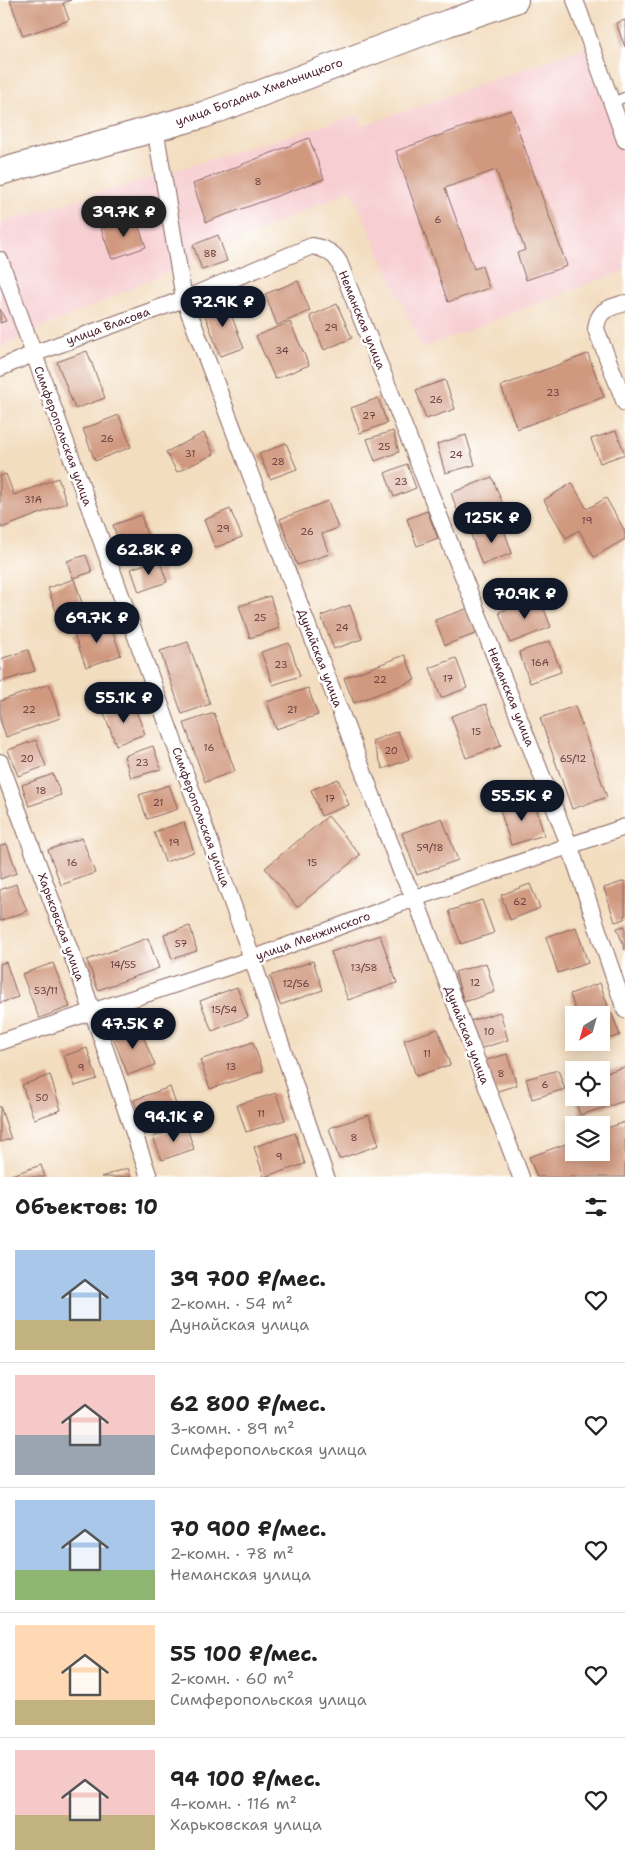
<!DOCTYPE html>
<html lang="ru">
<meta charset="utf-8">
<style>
:root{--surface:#fff;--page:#f2f2f2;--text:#222;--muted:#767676;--line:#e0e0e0;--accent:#111827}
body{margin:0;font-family:"Shantell Sans",sans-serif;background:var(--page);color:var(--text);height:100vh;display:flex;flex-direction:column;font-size:19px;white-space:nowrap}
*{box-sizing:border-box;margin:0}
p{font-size:16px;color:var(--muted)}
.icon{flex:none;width:28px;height:28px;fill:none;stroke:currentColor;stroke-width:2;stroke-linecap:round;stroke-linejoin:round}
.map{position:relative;height:1177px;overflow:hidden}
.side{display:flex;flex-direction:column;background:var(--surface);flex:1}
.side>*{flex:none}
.needle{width:32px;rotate:217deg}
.controls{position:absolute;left:565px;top:1006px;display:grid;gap:10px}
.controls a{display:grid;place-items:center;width:45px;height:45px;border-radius:0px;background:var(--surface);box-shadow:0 2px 12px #0003;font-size:25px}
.price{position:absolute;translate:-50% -42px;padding:0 11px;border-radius:18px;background:var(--accent);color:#fff;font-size:16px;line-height:32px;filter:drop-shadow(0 1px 2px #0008)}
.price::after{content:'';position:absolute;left:50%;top:30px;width:15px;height:11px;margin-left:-8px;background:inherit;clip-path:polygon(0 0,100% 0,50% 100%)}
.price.selected{background:#222;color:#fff}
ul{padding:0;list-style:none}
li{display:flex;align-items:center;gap:15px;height:125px;padding:0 15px}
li+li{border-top:1px solid var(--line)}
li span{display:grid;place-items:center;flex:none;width:140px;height:100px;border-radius:0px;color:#555}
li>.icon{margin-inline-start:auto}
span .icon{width:60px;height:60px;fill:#fffc;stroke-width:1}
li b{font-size:21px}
h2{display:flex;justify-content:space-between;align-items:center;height:60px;padding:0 15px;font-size:21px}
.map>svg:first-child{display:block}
.built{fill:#f7cfd2}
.building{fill:#d0997f}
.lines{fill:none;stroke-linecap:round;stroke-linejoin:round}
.lane-casing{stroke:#85625f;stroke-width:11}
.street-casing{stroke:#85625f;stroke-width:18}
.primary-casing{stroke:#85625f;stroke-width:28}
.lane{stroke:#fff;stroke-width:9}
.street{stroke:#fff;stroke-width:16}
.primary{stroke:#fff;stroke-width:26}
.labels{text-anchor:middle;stroke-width:5;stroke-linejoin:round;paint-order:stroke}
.number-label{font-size:10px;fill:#6c3e40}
.street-label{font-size:12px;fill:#4a1f2b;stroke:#fff}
</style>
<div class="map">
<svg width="625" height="1177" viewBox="0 0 625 1177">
<rect width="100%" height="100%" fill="#fff"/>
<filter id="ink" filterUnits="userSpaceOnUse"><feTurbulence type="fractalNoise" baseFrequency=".02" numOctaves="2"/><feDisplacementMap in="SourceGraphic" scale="10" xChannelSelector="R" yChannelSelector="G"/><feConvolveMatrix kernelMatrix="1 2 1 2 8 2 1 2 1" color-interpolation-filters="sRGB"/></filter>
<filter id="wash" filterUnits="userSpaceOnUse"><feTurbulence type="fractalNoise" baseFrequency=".0096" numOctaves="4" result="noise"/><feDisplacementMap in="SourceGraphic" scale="20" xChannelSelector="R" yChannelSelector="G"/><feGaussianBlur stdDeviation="1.12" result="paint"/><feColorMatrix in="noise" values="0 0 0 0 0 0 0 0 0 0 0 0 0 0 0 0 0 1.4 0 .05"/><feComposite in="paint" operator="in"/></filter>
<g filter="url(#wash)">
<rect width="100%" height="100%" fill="#f3ddbf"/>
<path class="built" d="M586,47L625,164V270L422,348L351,190L0,347V223L358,115L362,126Z"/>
<g id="blocks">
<path class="building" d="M10,0H71L63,3L69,20L23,36Z
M625,20V47L616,23Z
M511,110L567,266L526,280L517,253L525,250L496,170L445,188L474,269L482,266L489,288L448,302L396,151Z
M309,138L324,179L206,222L193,184Z
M135,216L146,247L112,259L101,229Z
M218,235L227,261L202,270L193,245Z
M298,281L310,311L277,325L265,294Z
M225,299L244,348L220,356L202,307Z
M337,304L352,338L324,350L310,316Z
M0,309L6,321L0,323Z
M290,322L309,365L275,379L256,336Z
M87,351L105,398L75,409L57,362Z
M588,354L604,397L517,429L501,386Z
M445,380L455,409L426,419L416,390Z
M378,398L387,423L360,433L351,408Z
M119,415L131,447L95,461L83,429Z
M393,431L399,452L375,461L367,439Z
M616,431L625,454L600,463L591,439Z
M204,433L214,454L177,472L166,452Z
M466,435L475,465L445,473L437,444Z
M286,443L297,469L270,479L259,454Z
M407,464L416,488L394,497L385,473Z
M6,474L14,495L58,478L67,503L2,528L0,523V476Z
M492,477L506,512L464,528L451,493Z
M572,483L587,509L606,498L625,531V539L594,557L579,530L566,538L544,500Z
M328,501L338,528L322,534L329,554L297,565L280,519Z
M230,509L242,537L215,548L204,520Z
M427,511L438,538L417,546L407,519Z
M141,515L153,555L125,564L113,525Z
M502,524L512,553L482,565L471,535Z
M86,555L92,572L73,578L67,561Z
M159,559L167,582L139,592L131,569Z
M74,579L88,621L62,629L48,588Z
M270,596L280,628L250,638L239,606Z
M539,596L551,627L510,643L499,612Z
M350,605L362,639L334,649L321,616Z
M469,608L478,633L445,645L435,620Z
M109,622L121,655L86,667L74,634Z
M550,641L561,672L530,683L519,652Z
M188,642L210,704L182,714L160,651Z
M289,643L300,676L273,685L261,652Z
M28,650L35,671L0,682V659Z
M405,655L415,680L354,703L344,678Z
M456,658L467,688L441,698L430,668Z
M49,684L60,718L6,737L0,719V701Z
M308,688L318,715L276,729L267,702Z
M133,703L145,734L116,745L104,713Z
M486,704L501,746L466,758L451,716Z
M575,706L607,797L572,809L540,718Z
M214,713L235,771L205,782L184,723Z
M398,731L409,759L383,769L372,741Z
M36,740L46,766L18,776L8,750Z
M153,746L161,769L131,778L124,756Z
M53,774L61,795L29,806L22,785Z
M338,779L349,805L321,816L311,790Z
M169,785L178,809L147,819L139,795Z
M534,800L544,835L511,845L500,810Z
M328,816L360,855L297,907L265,868Z
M442,818L458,860L417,875L402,833Z
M184,822L194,852L165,862L154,832Z
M82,838L95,873L61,885L48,850Z
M7,844L17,873L0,879V846Z
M625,881V919L615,922L604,888Z
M16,884L27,911L0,921V890Z
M530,884L540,908L510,920L501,895Z
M482,900L494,933L461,944L449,911Z
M190,926L197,951L172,959L164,934Z
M625,926V950L617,928Z
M576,927L588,963L558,973L546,937Z
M380,935L397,983L348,1000L331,952Z
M148,938L159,968L98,990L87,960Z
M313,961L323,990L280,1005L270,976Z
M6,962L18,997L0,1003V964Z
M53,963L70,1007L39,1018L22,974Z
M486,963L495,992L464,1002L455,972Z
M600,983L608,1006L582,1015H577L570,994Z
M237,987L248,1017L212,1031L200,1001Z
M500,1012L508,1040L479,1049L470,1021Z
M611,1012L620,1035L601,1041V1016Z
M138,1024L155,1065L128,1075L112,1035Z
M438,1029L450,1065L416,1076L404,1040Z
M253,1042L263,1071L210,1089L200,1060Z
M87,1048L97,1079L75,1086L64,1056Z
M507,1054L517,1085L495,1092L484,1061Z
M625,1067V1101L580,1115L575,1098H601V1074Z
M558,1070L565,1089L532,1099L526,1079Z
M50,1075L61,1110L34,1119L22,1085Z
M170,1087L181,1119L144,1131L134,1100Z
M276,1093L285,1120L246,1132L237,1105Z
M0,1106L11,1139L0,1142Z
M369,1115L379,1145L339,1159L329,1128Z
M625,1122V1177H537L529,1157L574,1141V1152H601V1130Z
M186,1125L194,1149L162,1160L153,1137Z
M295,1133L305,1164L264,1177L254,1147Z
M41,1165L45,1177H5Z
M128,1168L131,1177H101Z"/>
</g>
</g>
<g filter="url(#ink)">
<use href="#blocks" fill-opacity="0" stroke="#85625f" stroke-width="1"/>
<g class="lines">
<defs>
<path id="lane" d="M612,103L625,97"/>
<path id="street" d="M575,0L625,140
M155,128L184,299L402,874L415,898L521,1177
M0,260L247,944L326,1177
M625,303C609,308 598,309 596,329L625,403
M0,368L33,354L184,299L312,246C324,248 333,252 339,262L570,847L625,1010
M0,762L86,993L149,1177
M0,1042L252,959L415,898L625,827"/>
<path id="primary" d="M0,172L203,115L448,23L515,0"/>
</defs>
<use href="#lane" class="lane-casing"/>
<use href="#street" class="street-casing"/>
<use href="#primary" class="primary-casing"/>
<use href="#lane" class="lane"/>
<use href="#street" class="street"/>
<use href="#primary" class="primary"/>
</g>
</g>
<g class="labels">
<g class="number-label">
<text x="258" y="185">8</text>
<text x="438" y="223">6</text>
<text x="210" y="257">8В</text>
<text x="331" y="331">29</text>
<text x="282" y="354">34</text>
<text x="553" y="396">23</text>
<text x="436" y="403">26</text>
<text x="369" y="419">27</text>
<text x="107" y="442">26</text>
<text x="384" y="450">25</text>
<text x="190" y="457">31</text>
<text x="456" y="458">24</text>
<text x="278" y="465">28</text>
<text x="401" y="485">23</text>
<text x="33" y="503">31А</text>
<text x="587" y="524">19</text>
<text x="223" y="532">29</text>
<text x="307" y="535">26</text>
<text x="260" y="621">25</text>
<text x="342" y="631">24</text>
<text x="540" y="666">16А</text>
<text x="281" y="668">23</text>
<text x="448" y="682">17</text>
<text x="380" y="683">22</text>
<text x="29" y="713">22</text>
<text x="292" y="713">21</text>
<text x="476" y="735">15</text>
<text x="209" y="751">16</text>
<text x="391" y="754">20</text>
<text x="27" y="762">20</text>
<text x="573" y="762">65/12</text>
<text x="142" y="766">23</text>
<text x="41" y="794">18</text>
<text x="330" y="802">17</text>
<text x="158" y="806">21</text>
<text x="174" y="846">19</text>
<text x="430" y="851">59/18</text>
<text x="72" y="866">16</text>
<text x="312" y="866">15</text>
<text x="520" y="905">62</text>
<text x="181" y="947">57</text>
<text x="123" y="968">14/55</text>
<text x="364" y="971">13/58</text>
<text x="475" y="986">12</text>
<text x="296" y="987">12/56</text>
<text x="46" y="994">53/11</text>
<text x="224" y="1013">15/54</text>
<text x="489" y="1035">10</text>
<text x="427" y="1057">11</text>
<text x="231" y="1070">13</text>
<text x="81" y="1071">9</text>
<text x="501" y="1077">8</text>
<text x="545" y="1088">6</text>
<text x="42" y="1101">50</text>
<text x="261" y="1117">11</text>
<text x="354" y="1141">8</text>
<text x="279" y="1160">9</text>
</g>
<g class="street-label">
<text transform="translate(259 92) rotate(-20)" y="4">улица Богдана Хмельницкого</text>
<text transform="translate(362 320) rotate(68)" y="4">Неманская улица</text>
<text transform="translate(108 326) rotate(-20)" y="4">улица Власова</text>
<text transform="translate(63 436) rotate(70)" y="4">Симферопольская улица</text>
<text transform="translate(320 658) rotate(69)" y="4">Дунайская улица</text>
<text transform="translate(511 697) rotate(68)" y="4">Неманская улица</text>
<text transform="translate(201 817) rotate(70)" y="4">Симферопольская улица</text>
<text transform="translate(61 927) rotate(70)" y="4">Харьковская улица</text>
<text transform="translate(313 936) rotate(-20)" y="4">улица Менжинского</text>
<text transform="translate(467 1035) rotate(69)" y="4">Дунайская улица</text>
</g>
</g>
</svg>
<div class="controls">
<a><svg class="needle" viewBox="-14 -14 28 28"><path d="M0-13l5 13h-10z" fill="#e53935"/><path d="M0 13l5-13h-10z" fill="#767676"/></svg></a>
<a><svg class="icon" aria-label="locate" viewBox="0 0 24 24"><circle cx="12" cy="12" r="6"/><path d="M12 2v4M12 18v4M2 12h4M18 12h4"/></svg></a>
<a><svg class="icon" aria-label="layers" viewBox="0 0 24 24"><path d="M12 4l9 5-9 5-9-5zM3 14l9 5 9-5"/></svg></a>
</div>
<b class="price selected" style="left:124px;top:238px">39.7K ₽</b>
<b class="price" style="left:223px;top:328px">72.9K ₽</b>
<b class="price" style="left:492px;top:544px">125K ₽</b>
<b class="price" style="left:149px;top:576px">62.8K ₽</b>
<b class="price" style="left:525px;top:620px">70.9K ₽</b>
<b class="price" style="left:97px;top:644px">69.7K ₽</b>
<b class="price" style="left:124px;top:724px">55.1K ₽</b>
<b class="price" style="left:522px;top:822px">55.5K ₽</b>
<b class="price" style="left:133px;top:1050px">47.5K ₽</b>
<b class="price" style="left:174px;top:1143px">94.1K ₽</b>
</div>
<section class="side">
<h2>Объектов: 10<svg class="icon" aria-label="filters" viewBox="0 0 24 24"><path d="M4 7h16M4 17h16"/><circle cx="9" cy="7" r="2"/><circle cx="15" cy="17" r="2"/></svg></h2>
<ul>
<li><span style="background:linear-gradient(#a9c7e8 70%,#c2b280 0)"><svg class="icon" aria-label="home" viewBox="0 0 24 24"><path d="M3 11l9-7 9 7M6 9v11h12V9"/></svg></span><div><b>39 700 ₽/мес.</b><p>2-комн. · 54 m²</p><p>Дунайская улица</p></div><svg class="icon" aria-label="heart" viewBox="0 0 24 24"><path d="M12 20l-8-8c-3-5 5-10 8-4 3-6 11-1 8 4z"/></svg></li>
<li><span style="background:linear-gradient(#f6c9c9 60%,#9aa5b1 0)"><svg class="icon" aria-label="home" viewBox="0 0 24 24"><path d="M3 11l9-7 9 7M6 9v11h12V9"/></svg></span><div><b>62 800 ₽/мес.</b><p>3-комн. · 89 m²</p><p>Симферопольская улица</p></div><svg class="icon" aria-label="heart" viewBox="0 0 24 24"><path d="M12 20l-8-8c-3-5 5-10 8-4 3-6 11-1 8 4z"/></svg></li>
<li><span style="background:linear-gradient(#a9c7e8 70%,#8fb573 0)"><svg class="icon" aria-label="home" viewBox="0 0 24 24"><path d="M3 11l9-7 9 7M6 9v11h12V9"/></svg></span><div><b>70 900 ₽/мес.</b><p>2-комн. · 78 m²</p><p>Неманская улица</p></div><svg class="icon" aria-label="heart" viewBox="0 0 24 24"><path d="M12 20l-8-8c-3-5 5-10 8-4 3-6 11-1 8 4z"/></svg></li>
<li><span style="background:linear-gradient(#ffd9b3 75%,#c2b280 0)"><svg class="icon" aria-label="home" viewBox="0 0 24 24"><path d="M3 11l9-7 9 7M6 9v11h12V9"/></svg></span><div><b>55 100 ₽/мес.</b><p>2-комн. · 60 m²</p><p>Симферопольская улица</p></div><svg class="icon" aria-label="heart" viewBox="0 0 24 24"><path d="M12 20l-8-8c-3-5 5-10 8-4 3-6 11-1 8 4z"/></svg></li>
<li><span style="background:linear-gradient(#f6c9c9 65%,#c2b280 0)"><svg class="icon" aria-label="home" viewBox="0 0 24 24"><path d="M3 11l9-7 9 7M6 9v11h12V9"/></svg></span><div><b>94 100 ₽/мес.</b><p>4-комн. · 116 m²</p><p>Харьковская улица</p></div><svg class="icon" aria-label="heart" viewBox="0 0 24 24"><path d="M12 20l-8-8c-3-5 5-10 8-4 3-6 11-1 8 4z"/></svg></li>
</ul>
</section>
